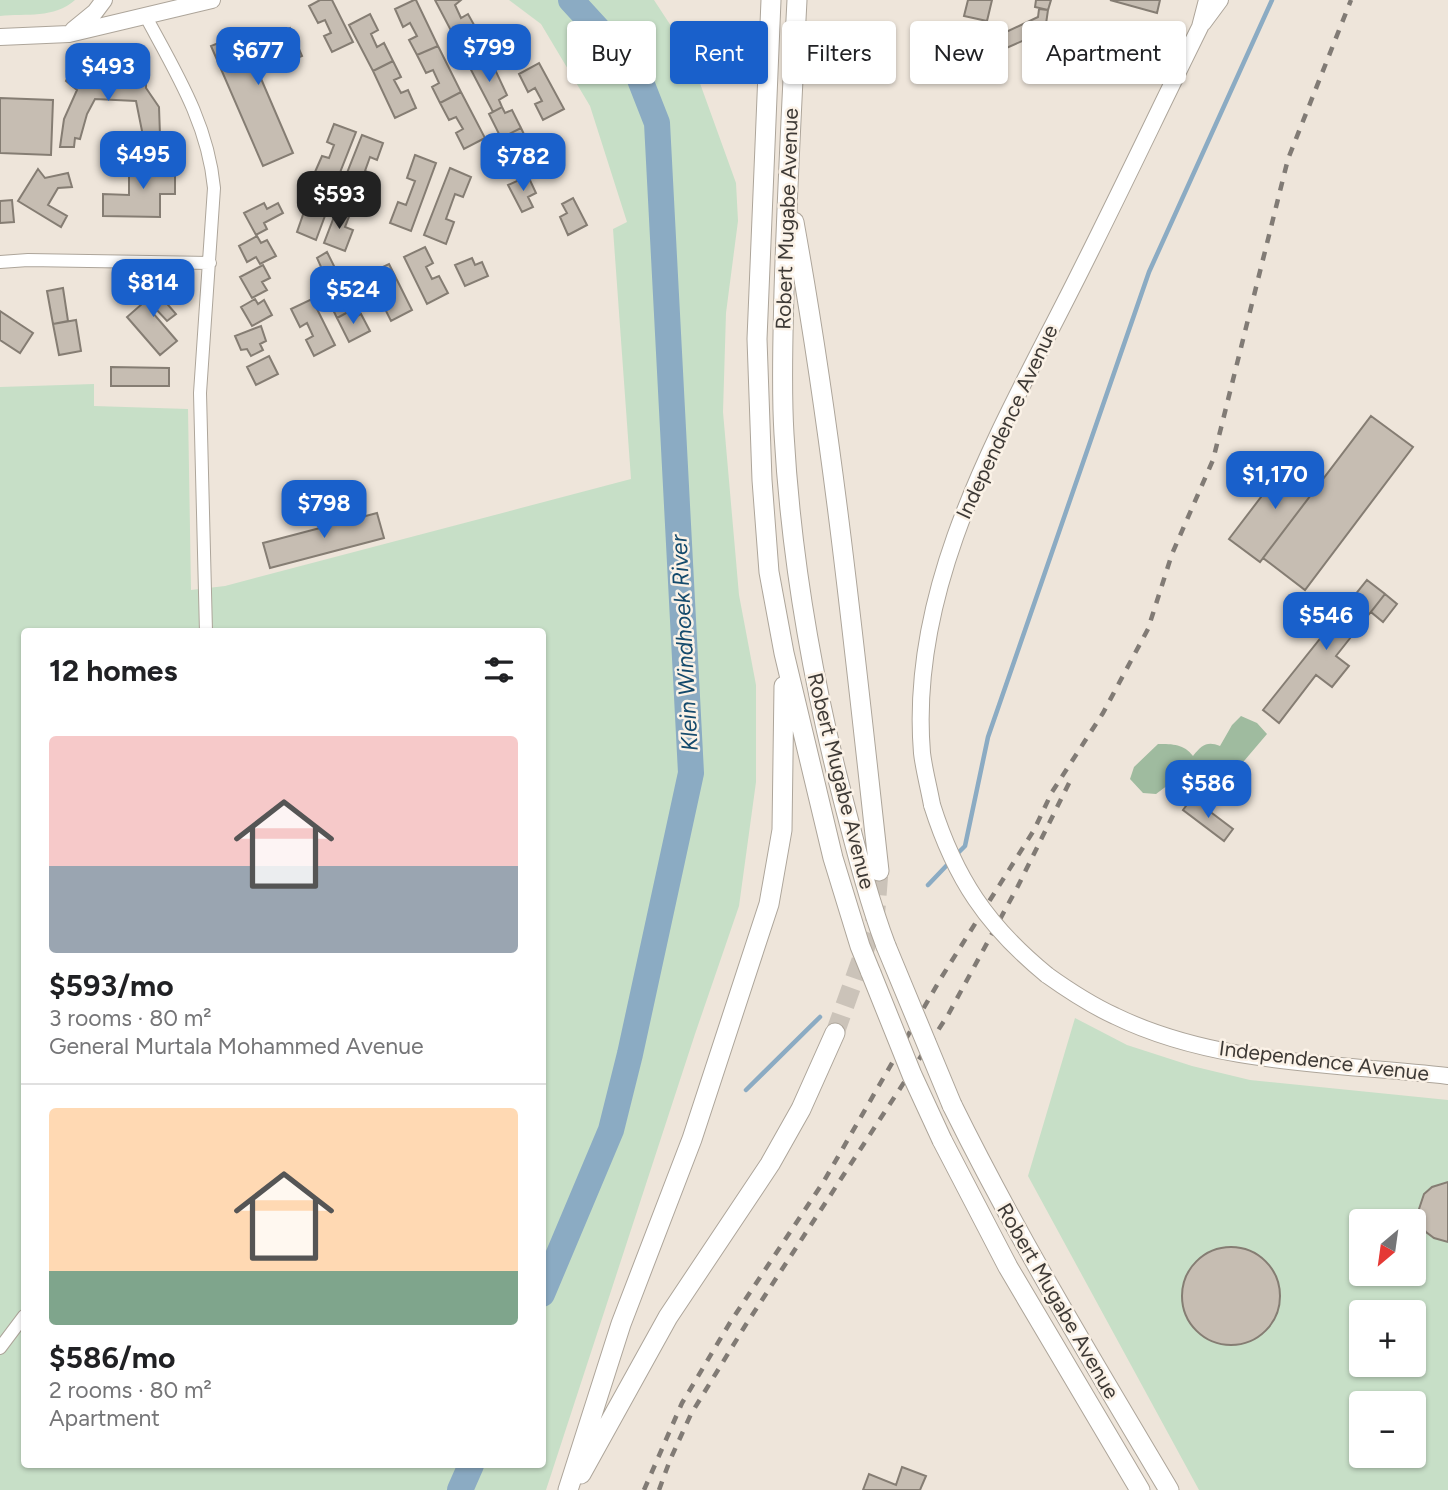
<!DOCTYPE html>
<meta charset="utf-8">
<style>
:root{--surface:#fff;--page:#f6f6f6;--text:#202124;--muted:#757577;--line:#e0e0e0;--accent:#1960cb}
body{margin:0;font-family:Figtree,sans-serif;background:var(--page);color:var(--text);height:100vh;display:flex;flex-direction:column;font-size:26px;white-space:nowrap}
*{box-sizing:border-box;margin:0}
p{font-size:23px;color:var(--muted)}
.icon{flex:none;width:38px;height:38px;fill:none;stroke:currentColor;stroke-width:2;stroke-linecap:round;stroke-linejoin:round}
.map{position:relative;flex:1;overflow:hidden}
.sheet{position:absolute;left:21px;top:628px;width:525px;height:840px;display:flex;flex-direction:column;background:var(--surface);border-radius:7px;box-shadow:0 2px 5px #0004}
.sheet>*{flex:none}
.hud{position:absolute;left:567px;top:21px;width:665px;height:63px;display:flex;gap:14px}
.needle{width:46px;rotate:209deg}
.tools{position:absolute;left:1349px;top:1209px;display:grid;gap:14px}
.tools a{display:grid;place-items:center;width:77px;height:77px;border-radius:7px;background:var(--surface);box-shadow:0 2px 5px #0004;font-size:35px}
.price{position:absolute;translate:-50% -60px;padding:0 16px;border-radius:14px;background:var(--accent);color:#fff;font-size:23px;line-height:46px;filter:drop-shadow(0 2px 4px #0008)}
.price::after{content:'';position:absolute;left:50%;top:42px;width:21px;height:16px;margin-left:-10px;background:inherit;clip-path:polygon(0 0,100% 0,50% 100%)}
.price.selected{background:#222;color:#fff}
ul{padding:0;list-style:none}
li{display:grid;align-content:center;gap:14px;height:371px;padding:0 28px}
li+li{border-top:2px solid var(--line)}
li span{display:grid;place-items:center;height:217px;border-radius:7px;color:#555}
li>.icon{margin-inline-start:auto}
span .icon{width:126px;height:126px;fill:#fffc;stroke-width:1}
li b{font-size:30px}
h2{display:flex;justify-content:space-between;align-items:center;height:84px;padding:0 28px;font-size:30px}
.tag{padding:0 24px;border-radius:7px;background:var(--surface);box-shadow:0 2px 5px #0004;font-size:24px;line-height:63px}
.tag.selected{background:var(--accent);color:#fff}
.map>svg:first-child{display:block}
.green{fill:#c7dfc7;fill-rule:evenodd}
.forest{fill:#9fbb9f}
.lines{fill:none;stroke-linecap:round;stroke-linejoin:round}
.stream{stroke:#8babc3;stroke-width:4.5}
.river{stroke:#8babc3;stroke-width:26}
.building{fill:#c6bdb2;stroke:#857d73;stroke-width:2}
.primary-tunnel{stroke:#cbc3b9;stroke-width:19;stroke-dasharray:19 10;stroke-linecap:butt}
.street-casing{stroke:#ada59a;stroke-width:14}
.secondary-casing{stroke:#ada59a;stroke-width:18}
.primary-casing{stroke:#ada59a;stroke-width:21}
.street{stroke:#fff;stroke-width:12}
.secondary{stroke:#fff;stroke-width:16}
.primary{stroke:#fff;stroke-width:19}
.rail{stroke:#817b75;stroke-width:4.5;stroke-dasharray:9 9;stroke-linecap:butt}
.secondary-bridge-casing{stroke:#ada59a;stroke-width:18;stroke-linecap:butt}
.primary-bridge-casing{stroke:#ada59a;stroke-width:21;stroke-linecap:butt}
.secondary-bridge{stroke:#fff;stroke-width:16}
.primary-bridge{stroke:#fff;stroke-width:19}
.labels{text-anchor:middle;stroke-width:5;stroke-linejoin:round;paint-order:stroke}
.street-label{font-size:21px;fill:#3e3a36;stroke:#fbf2e7}
.water-label{font-size:23px;font-style:italic;fill:#144a6c;stroke:#fbf2e7}
</style>
<div class="map">
<svg width="1448" height="1490" viewBox="0 0 1448 1490">
<rect width="100%" height="100%" fill="#eee5da"/>
<path class="green" d="M0,0H75C54,19 26,13 0,16Z
M509,0H654L671,26L697,75L736,183L738,221L726,313L723,412L739,595L756,685V782L739,906L695,1034L546,1490H0V387L94,384V406L188,409L191,590L225,586L631,479L613,229L627,222L590,106L541,24ZM24,632H542V1465H24Z
M1075,1018L1127,1045L1192,1066L1250,1080L1448,1100V1490H1199L1028,1176ZM1362,1222H1414V1274H1362ZM1362,1312H1414V1365H1362ZM1362,1404H1414V1456H1362Z"/>
<path class="forest" d="M1241,716L1257,723L1267,734L1210,801L1200,799L1177,781L1168,785L1156,794L1143,793L1130,779L1134,767L1158,744C1173,744 1184,744 1193,756C1202,745 1207,741 1220,746L1232,725Z"/>
<g class="lines">
<path class="stream" d="M955,856L965,846L988,737L1149,272L1272,0
M928,885L949,863
M746,1090L820,1017"/>
<path class="river" d="M542,1294L611,1130L630,1054L691,773L657,123L637,72L571,0
M460,1490L471,1465"/>
</g>
<path class="building" d="M320,0H332L353,42L332,52L324,36L331,33L325,20L318,23L309,6Z
M414,0H416L438,46L417,55L409,40L417,36L410,23L403,27L395,9Z
M435,0H461L455,5L461,18L468,14L478,32L457,42Z
M968,0H992L987,21L964,16Z
M1036,0H1051L1048,10L1035,7Z
M1110,0H1160L1157,13Z
M1039,9L1048,10L1045,31L986,57L976,46L1038,17Z
M370,14L378,30L371,34L377,47L384,43L393,61L373,71L349,25Z
M290,28L302,56L259,74L293,153L263,166L211,46L248,31L254,43Z
M478,32L485,49L477,52L481,61L469,66L457,42Z
M438,46L461,92L440,103L432,87L439,83L433,70L426,73L417,55Z
M1110,46L1141,60L1134,74L1104,59Z
M393,61L401,77L394,80L401,93L408,90L416,108L395,118L373,71Z
M481,61L484,67L492,63L507,95L499,100L502,107L493,112L469,66Z
M539,63L564,109L543,120L535,104L542,101L535,88L528,92L519,74Z
M71,69L96,81L105,80V84L124,83V73H146V88L159,107L160,135L143,136L136,101L95,99L87,114L80,139L75,138L74,147H60L64,119L77,90L66,81Z
M461,92L485,138L464,149L456,133L463,129L456,117L449,120L440,103Z
M0,98L53,100L51,155L0,153Z
M502,107L505,113L512,110L521,128L501,138L489,114Z
M334,124L356,132L337,180L315,172L322,156L329,158L334,145L327,142Z
M521,128L529,145L522,148L525,155L513,161L501,138Z
M362,135L383,143L377,160L370,157L365,171L372,174L365,192L343,183Z
M415,155L436,163L411,231L390,223L398,202L406,205L415,181L407,178Z
M129,162H175V194H160V217L103,216V194L129,195Z
M450,168L471,177L463,197L455,194L446,219L454,222L446,244L424,235Z
M38,169L45,178L68,173L72,187L58,188L48,205L67,216L61,227L18,201Z
M528,176L536,193L528,197L533,207L522,212L508,185Z
M573,198L587,225L568,235L560,217L567,213L562,204Z
M12,200L14,222L0,223V201Z
M318,200L329,205L316,240L297,232L305,209L314,212Z
M264,203L267,209L278,203L283,213L264,223L267,229L256,235L244,213Z
M337,209L350,214L345,227L353,230L345,251L324,243Z
M257,236L261,243L267,240L276,256L260,264L256,257L247,262L239,246Z
M425,247L433,263L426,267L432,279L439,276L448,293L427,304L404,257Z
M327,252L344,286L326,295L315,273L322,269L317,258Z
M472,258L475,265L482,262L488,276L465,286L455,265Z
M389,264L412,310L391,321L383,305L390,301L383,288L377,292L368,274Z
M263,265L270,278L262,282L267,290L252,298L240,277Z
M149,283L176,314L167,321L156,309L152,312L177,341L160,355L127,317L142,304L134,295Z
M346,286L354,301L347,305L350,311L337,318L326,295Z
M63,288L68,321L53,324L47,291Z
M255,299L258,304L264,300L272,315L252,326L241,307Z
M312,299L335,345L314,356L306,340L313,336L307,323L300,327L291,309Z
M0,311L33,333L20,353L0,340Z
M350,311L354,318L361,314L370,331L349,342L337,318Z
M76,320L81,351L59,355L53,324Z
M261,326L266,341L260,344L263,350L251,356L247,349L241,350L235,336Z
M269,356L278,374L256,385L247,367Z
M111,367L169,368V386H111Z
M1371,416L1413,447L1305,590L1263,558Z
M1290,459L1320,483L1260,562L1229,539Z
M377,513L384,538L270,568L263,543Z
M1367,580L1385,594L1336,656L1349,666L1332,687L1316,675L1279,723L1263,710Z
M1385,594L1397,604L1383,622L1371,612Z
M1192,798L1233,829L1224,841L1183,810Z
M1448,1182V1242L1434,1238L1426,1232L1420,1222L1418,1212L1424,1194L1432,1187Z
M1182 1296a49 49 0 1 1 98 0a49 49 0 1 1-98 0Z
M902,1467L926,1476L920,1490H863L869,1474L896,1485Z"/>
<g class="lines">
<path class="primary-tunnel" d="M835,1033L875,921L879,871"/>
<defs>
<path id="street" d="M145,15C175,71 208,123 214,188L200,393L206,632
M0,262L28,260L210,263
M0,1348L24,1316"/>
<path id="secondary" d="M1203,23L1220,0
M73,30L95,12L104,0
M0,37L69,34L212,0
M932,805C929,788 924,770 922,753C908,584 1001,429 1074,284C1117,199 1158,112 1200,27L1207,0
M1047,975C1068,990 1091,1005 1115,1016C1218,1066 1337,1063 1448,1076"/>
<path id="primary" d="M771,0L757,339L762,480L769,572L784,653L833,858L860,946L871,973
M797,0C792,97 787,194 784,291C783,338 781,386 784,434C791,558 812,679 843,799C856,849 868,898 886,946
M794,222C833,437 855,654 879,871
M952,1105C1018,1239 1093,1362 1169,1490
M942,1140L1008,1267L1140,1490
M581,1474L668,1317L770,1164L801,1109L835,1033
M568,1490L621,1324L692,1139L769,904L782,830L784,686"/>
</defs>
<use href="#street" class="street-casing"/>
<use href="#secondary" class="secondary-casing"/>
<use href="#primary" class="primary-casing"/>
<use href="#street" class="street"/>
<use href="#secondary" class="secondary"/>
<use href="#primary" class="primary"/>
<path class="rail" d="M644,1490L682,1403L731,1321L824,1181L941,978L1034,830L1052,792L1103,713L1148,629L1172,554L1213,460L1288,159L1351,0
M659,1490L670,1460L691,1414L745,1326L948,1015L1018,886L1071,779"/>
<defs>
<path id="secondary-bridge" d="M932,805C955,878 987,926 1047,975"/>
<path id="primary-bridge" d="M886,946L952,1105
M871,973L912,1075L942,1140"/>
</defs>
<use href="#secondary-bridge" class="secondary-bridge-casing"/>
<use href="#primary-bridge" class="primary-bridge-casing"/>
<use href="#secondary-bridge" class="secondary-bridge"/>
<use href="#primary-bridge" class="primary-bridge"/>
</g>
<g class="labels">
<g class="street-label">
<text transform="translate(787 219) rotate(-88)" y="7">Robert Mugabe Avenue</text>
<text transform="translate(1007 422) rotate(-65)" y="7">Independence Avenue</text>
<text transform="translate(841 781) rotate(76)" y="7">Robert Mugabe Avenue</text>
<text transform="translate(1324 1061) rotate(7)" y="7">Independence Avenue</text>
<text transform="translate(1058 1301) rotate(60)" y="7">Robert Mugabe Avenue</text>
</g>
<g class="water-label">
<text transform="translate(684 643) rotate(-93)" y="8">Klein Windhoek River</text>
</g>
</g>
</svg>
<div class="tools">
<a><svg class="needle" viewBox="-14 -14 28 28"><path d="M0-13l5 13h-10z" fill="#e53935"/><path d="M0 13l5-13h-10z" fill="#757577"/></svg></a>
<a>+</a>
<a>−</a>
</div>
<b class="price" style="left:489px;top:84px">$799</b>
<b class="price" style="left:258px;top:87px">$677</b>
<b class="price" style="left:108px;top:103px">$493</b>
<b class="price" style="left:143px;top:191px">$495</b>
<b class="price" style="left:523px;top:193px">$782</b>
<b class="price selected" style="left:339px;top:231px">$593</b>
<b class="price" style="left:153px;top:319px">$814</b>
<b class="price" style="left:353px;top:326px">$524</b>
<b class="price" style="left:1275px;top:511px">$1,170</b>
<b class="price" style="left:324px;top:540px">$798</b>
<b class="price" style="left:1326px;top:652px">$546</b>
<b class="price" style="left:1208px;top:820px">$586</b>
<div class="hud">
<a class="tag">Buy</a>
<a class="tag selected">Rent</a>
<a class="tag">Filters</a>
<a class="tag">New</a>
<a class="tag">Apartment</a>
</div>
<section class="sheet">
<h2>12 homes<svg class="icon" aria-label="filters" viewBox="0 0 24 24"><path d="M4 7h16M4 17h16"/><circle cx="9" cy="7" r="2"/><circle cx="15" cy="17" r="2"/></svg></h2>
<ul>
<li><span style="background:linear-gradient(#f6c9c9 60%,#9aa5b1 0)"><svg class="icon" aria-label="home" viewBox="0 0 24 24"><path d="M3 11l9-7 9 7M6 9v11h12V9"/></svg></span><div><b>$593/mo</b><p>3 rooms · 80 m²</p><p>General Murtala Mohammed Avenue</p></div></li>
<li><span style="background:linear-gradient(#ffd9b3 75%,#7fa58c 0)"><svg class="icon" aria-label="home" viewBox="0 0 24 24"><path d="M3 11l9-7 9 7M6 9v11h12V9"/></svg></span><div><b>$586/mo</b><p>2 rooms · 80 m²</p><p>Apartment</p></div></li>
</ul>
</section>
</div>
